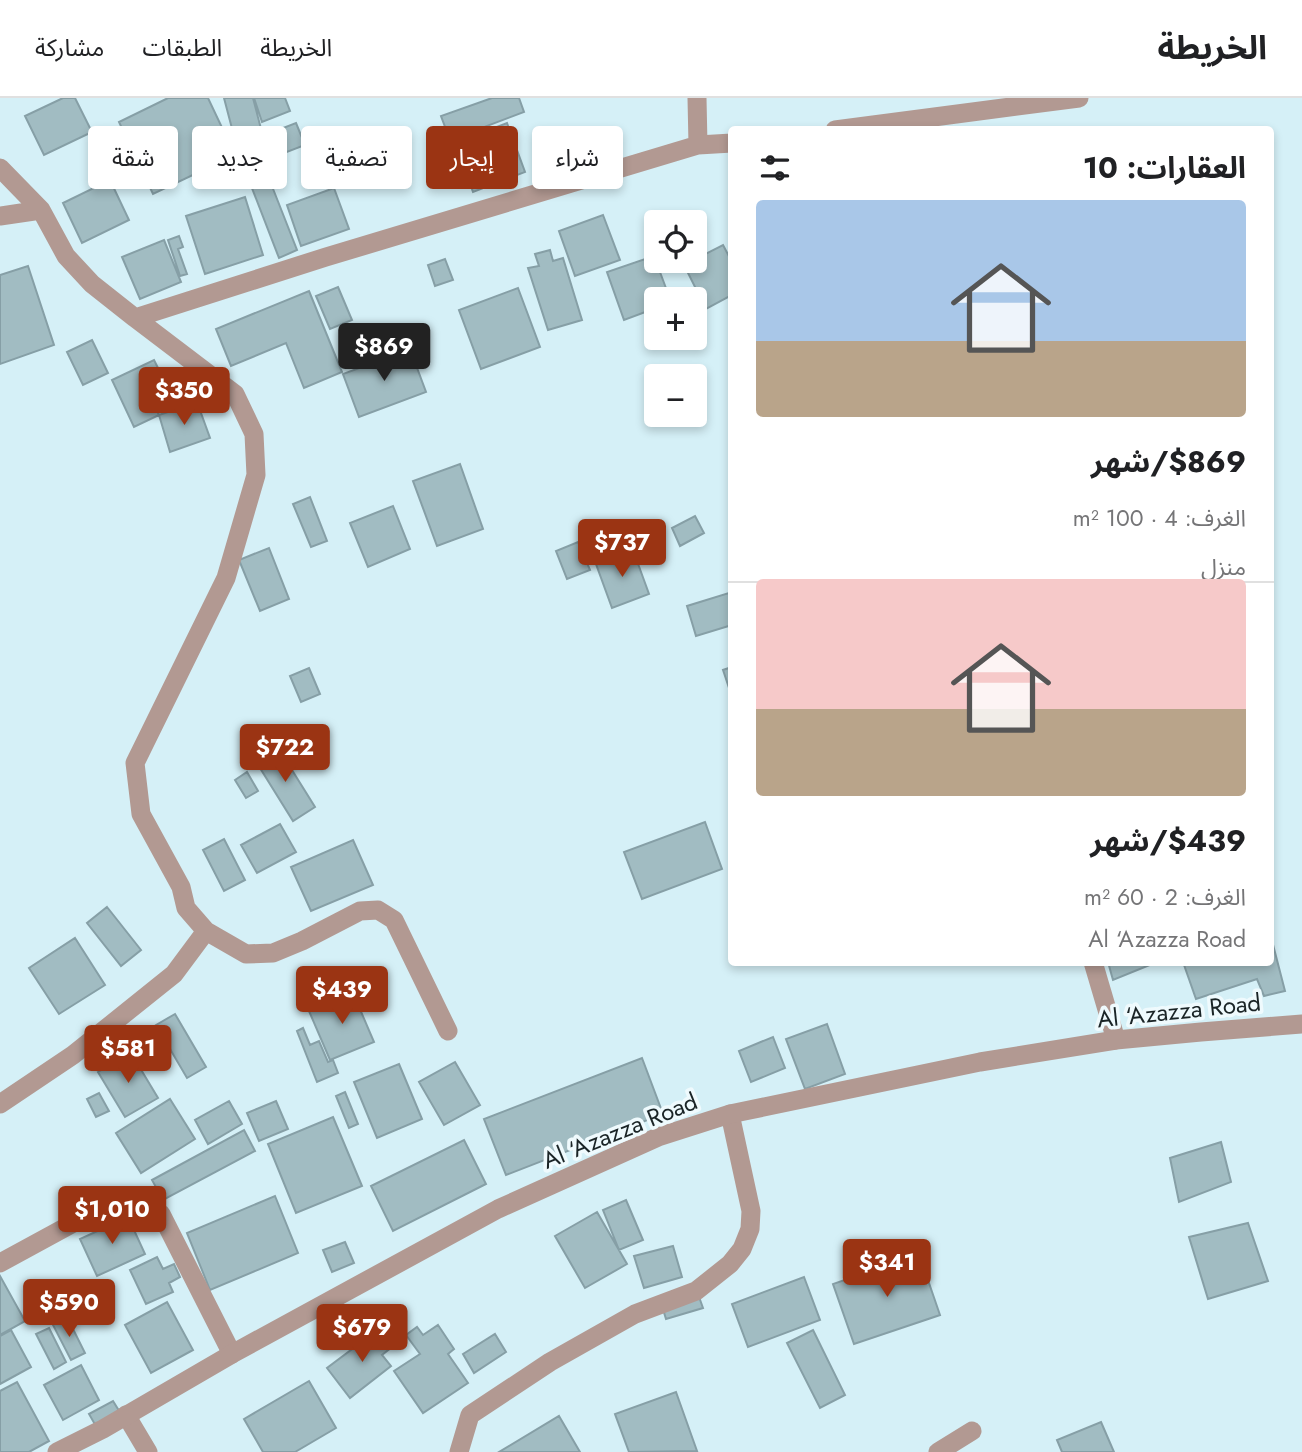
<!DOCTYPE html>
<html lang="ar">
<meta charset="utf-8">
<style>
:root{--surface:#fff;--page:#f2f2f2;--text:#202124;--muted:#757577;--line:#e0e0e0;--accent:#9b3413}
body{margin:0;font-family:Jost,"Noto Sans Arabic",sans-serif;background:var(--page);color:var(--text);direction:rtl;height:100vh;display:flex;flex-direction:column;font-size:26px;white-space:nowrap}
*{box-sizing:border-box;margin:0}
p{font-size:23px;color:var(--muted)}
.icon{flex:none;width:38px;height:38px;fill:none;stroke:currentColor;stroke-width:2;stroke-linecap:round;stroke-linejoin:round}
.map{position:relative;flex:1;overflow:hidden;direction:ltr}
.side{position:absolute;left:728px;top:28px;width:546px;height:840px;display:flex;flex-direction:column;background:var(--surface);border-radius:7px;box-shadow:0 4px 10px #0003;direction:rtl}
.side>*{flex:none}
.guide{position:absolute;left:21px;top:28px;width:602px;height:63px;direction:rtl;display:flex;gap:14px}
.buttons{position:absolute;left:644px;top:112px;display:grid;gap:14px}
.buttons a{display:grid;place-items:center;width:63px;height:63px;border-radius:7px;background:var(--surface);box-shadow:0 4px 10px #0003;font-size:35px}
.price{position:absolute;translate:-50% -60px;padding:0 16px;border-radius:7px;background:var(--accent);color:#fff;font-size:23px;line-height:46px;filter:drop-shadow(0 2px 4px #0008)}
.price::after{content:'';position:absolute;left:50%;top:42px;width:21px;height:16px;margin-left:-10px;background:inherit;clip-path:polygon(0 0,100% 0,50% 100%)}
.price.current{background:#222;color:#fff}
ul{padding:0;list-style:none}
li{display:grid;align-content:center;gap:14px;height:371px;padding:0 28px}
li+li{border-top:2px solid var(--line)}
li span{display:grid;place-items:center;height:217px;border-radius:7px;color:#555}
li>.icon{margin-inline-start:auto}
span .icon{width:126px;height:126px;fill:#fffc;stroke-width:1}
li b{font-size:30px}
h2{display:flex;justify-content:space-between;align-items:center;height:84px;padding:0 28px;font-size:30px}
.chip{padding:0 24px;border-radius:7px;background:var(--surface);box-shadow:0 4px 10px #0003;font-size:24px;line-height:63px}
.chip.current{background:var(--accent);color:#fff}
header{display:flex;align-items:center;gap:42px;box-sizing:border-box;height:98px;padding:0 35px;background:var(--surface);border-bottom:2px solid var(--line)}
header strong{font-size:33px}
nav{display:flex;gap:38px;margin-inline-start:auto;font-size:24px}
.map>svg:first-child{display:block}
.building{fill:#a1bcc2;stroke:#869fa6;stroke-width:2}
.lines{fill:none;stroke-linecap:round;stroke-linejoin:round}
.minor{stroke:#b29992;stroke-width:19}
.tertiary{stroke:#b29992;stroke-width:19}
.labels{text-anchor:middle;stroke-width:7;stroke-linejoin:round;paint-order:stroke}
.street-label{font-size:24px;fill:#1a2426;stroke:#effafd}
</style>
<header>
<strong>الخريطة</strong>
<nav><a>الخريطة</a><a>الطبقات</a><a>مشاركة</a></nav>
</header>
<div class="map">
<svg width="1302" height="1354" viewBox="0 0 1302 1354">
<rect width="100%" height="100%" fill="#d5f0f7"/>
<path class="building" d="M63,0H75L92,34L44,57L25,18Z
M168,0H208L235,57L153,96L119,24Z
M224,0H253L267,54L240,61Z
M254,0H285L290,13L262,24Z
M492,0H519L524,14L450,42L441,18Z
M296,25L305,47L279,57L270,35Z
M507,25L525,74L473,94L455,45Z
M550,60L555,72L544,76L539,64Z
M268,78L297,152L279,160L250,85Z
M110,82L129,122L82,145L63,105Z
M334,90L349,131L301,148L287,107Z
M245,99L263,157L205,176L186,118Z
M603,117L620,162L575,178L559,133Z
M179,138L183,149L178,151L187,176L180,178L168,142Z
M164,142L181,184L140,201L122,159Z
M723,147L732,164V197L706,211L684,167Z
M550,152L553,163L563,160L582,222L548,232L528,170L539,168L535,156Z
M654,158L670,201H656V210L624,222L607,174Z
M445,161L453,182L435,188L428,167Z
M28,168L54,247L0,266V177Z
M338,189L352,222L330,231L316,198Z
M518,190L540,249L481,271L459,212Z
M309,193L342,274L304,290L286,245L231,268L216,231Z
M92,242L108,275L83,287L67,254Z
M410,251L426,294L359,319L343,276Z
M154,262L166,286L148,295L159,317L134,329L112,282Z
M197,304L210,340L170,354L159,317Z
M460,366L483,431L437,448L413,383Z
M310,399L327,443L311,449L293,406Z
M393,408L410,451L368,469L350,425Z
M695,418L704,435L680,448L672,430Z
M578,444L590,472L567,481L556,453Z
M269,450L289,501L260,513L239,462Z
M633,452L649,496L612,510L596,466Z
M732,494V527L696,538L687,508Z
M732,569V599L723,572Z
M309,570L320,596L301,604L290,578Z
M277,648L315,709L293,723L255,662Z
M247,674L258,693L246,700L235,682Z
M705,724L722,771L642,801L624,754Z
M280,726L296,754L257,775L241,747Z
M224,741L245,782L224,793L203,752Z
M353,742L373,787L311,813L291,769Z
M107,809L141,852L121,868L87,825Z
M1270,835L1285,893L1264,898L1257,881L1196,901L1183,864H1270Z
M75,840L105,887L59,916L29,870Z
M1108,864H1157L1113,882Z
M329,873L335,887L313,897L307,882Z
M353,895L374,944L330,962L309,913Z
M175,916L206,969L187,980L156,927Z
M827,926L845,976L805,991L786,941Z
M303,930L310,947L319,943L328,964L333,962L338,975L317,984L297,933Z
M773,939L785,970L751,984L739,953Z
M131,955L158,1000L125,1019L98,974Z
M642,960L663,1016L506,1077L484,1021Z
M455,964L480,1007L444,1027L419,984Z
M399,966L422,1021L377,1040L354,984Z
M345,994L358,1026L349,1030L336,998Z
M99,995L109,1013L96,1019L87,1001Z
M170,1001L195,1041L141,1075L116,1035Z
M229,1003L242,1026L208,1046L195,1022Z
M276,1003L288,1031L259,1043L247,1015Z
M333,1019L362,1088L296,1115L268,1046Z
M244,1032L255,1053L163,1102L152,1082Z
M464,1042L486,1086L393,1133L371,1088Z
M1221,1044L1231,1084L1179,1104L1170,1060Z
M275,1098L298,1155L210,1192L187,1135Z
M626,1102L643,1142L619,1152L603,1112Z
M597,1114L627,1166L585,1190L555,1138Z
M128,1119L145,1156L97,1178L80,1141Z
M1248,1125L1268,1183L1208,1201L1189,1139Z
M345,1144L354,1165L332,1174L323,1152Z
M673,1148L682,1179L644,1190L634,1158Z
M919,1156L940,1217L854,1246L833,1186Z
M157,1159L163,1171L174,1166L180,1179L169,1185L173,1194L146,1206L130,1172Z
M0,1178L25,1223L0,1237Z
M804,1179L820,1222L748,1249L732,1206Z
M698,1196L703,1210L666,1221L662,1208Z
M167,1204L193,1252L151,1275L125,1227Z
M67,1219L85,1255L71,1262L53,1227Z
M438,1227L454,1251L448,1256L468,1285L423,1315L394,1273L420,1256L406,1237L417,1229L423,1237Z
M49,1230L66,1264L54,1271L36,1236Z
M379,1231L392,1249L382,1257L391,1268L350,1300L327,1270Z
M11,1232L31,1269L0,1286V1238Z
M813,1232L845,1297L820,1310L787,1245Z
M495,1236L506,1254L474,1275L463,1256Z
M81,1267L99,1302L63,1322L44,1287Z
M309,1283L336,1330L295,1354H263L244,1321Z
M17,1284L49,1343L29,1354H0V1293Z
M676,1294L697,1353L629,1354L615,1316Z
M113,1303L121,1316L97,1330L89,1316Z
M559,1318L580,1354H499Z
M1101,1324L1114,1354H1062L1057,1342Z"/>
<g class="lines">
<path class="minor" d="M697,0L698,47
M835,32L1079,0
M0,70L41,112L66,158L92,186L135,220L326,159L698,47L732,45
M0,118L41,112
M135,220L235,296L254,336L256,377L226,480L135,665L141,716L181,789L186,810L206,833L246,856L273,855L302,843L360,813L378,812L394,822L448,933
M1093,864L1116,942
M0,1006L73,957L174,876L206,833
M161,1116L232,1256
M0,1165L90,1116
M126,1317L148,1354
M459,1354L470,1317L550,1264L635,1216L696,1193L730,1166L742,1151L750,1131L751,1113L730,1016
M938,1354L972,1333"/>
<path class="tertiary" d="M57,1354L103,1331L232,1256L498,1111L658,1039L730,1016L980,964L1116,942L1201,934L1302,926"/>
</g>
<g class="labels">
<g class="street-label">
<text transform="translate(1179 913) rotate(-6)" y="8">Al ‘Azazza Road</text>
<text transform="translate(620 1033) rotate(-22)" y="8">Al ‘Azazza Road</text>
</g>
</g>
</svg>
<div class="buttons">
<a><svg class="icon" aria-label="locate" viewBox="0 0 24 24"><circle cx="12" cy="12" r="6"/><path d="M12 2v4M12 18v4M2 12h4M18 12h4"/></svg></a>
<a>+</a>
<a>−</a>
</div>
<b class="price current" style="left:384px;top:285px">$869</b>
<b class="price" style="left:184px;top:329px">$350</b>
<b class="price" style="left:622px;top:481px">$737</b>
<b class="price" style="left:285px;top:686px">$722</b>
<b class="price" style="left:342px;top:928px">$439</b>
<b class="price" style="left:128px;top:987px">$581</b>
<b class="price" style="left:112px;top:1148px">$1,010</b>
<b class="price" style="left:887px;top:1201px">$341</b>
<b class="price" style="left:69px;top:1241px">$590</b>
<b class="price" style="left:362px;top:1266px">$679</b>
<div class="guide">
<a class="chip">شراء</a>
<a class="chip current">إيجار</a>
<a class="chip">تصفية</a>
<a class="chip">جديد</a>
<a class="chip">شقة</a>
</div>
<section class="side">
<h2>العقارات: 10<svg class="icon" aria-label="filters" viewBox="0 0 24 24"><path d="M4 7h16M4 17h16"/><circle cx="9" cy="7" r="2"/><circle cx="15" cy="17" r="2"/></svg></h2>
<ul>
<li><span style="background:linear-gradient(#a9c7e8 65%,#b9a48a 0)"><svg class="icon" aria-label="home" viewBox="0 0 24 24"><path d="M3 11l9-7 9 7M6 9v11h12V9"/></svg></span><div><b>$869/شهر</b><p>الغرف: 4 · 100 m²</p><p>منزل</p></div></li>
<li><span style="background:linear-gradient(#f6c9c9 60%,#b9a48a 0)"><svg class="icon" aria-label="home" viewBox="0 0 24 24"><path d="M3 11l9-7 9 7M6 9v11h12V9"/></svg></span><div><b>$439/شهر</b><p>الغرف: 2 · 60 m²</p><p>Al ‘Azazza Road</p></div></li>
</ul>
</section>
</div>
